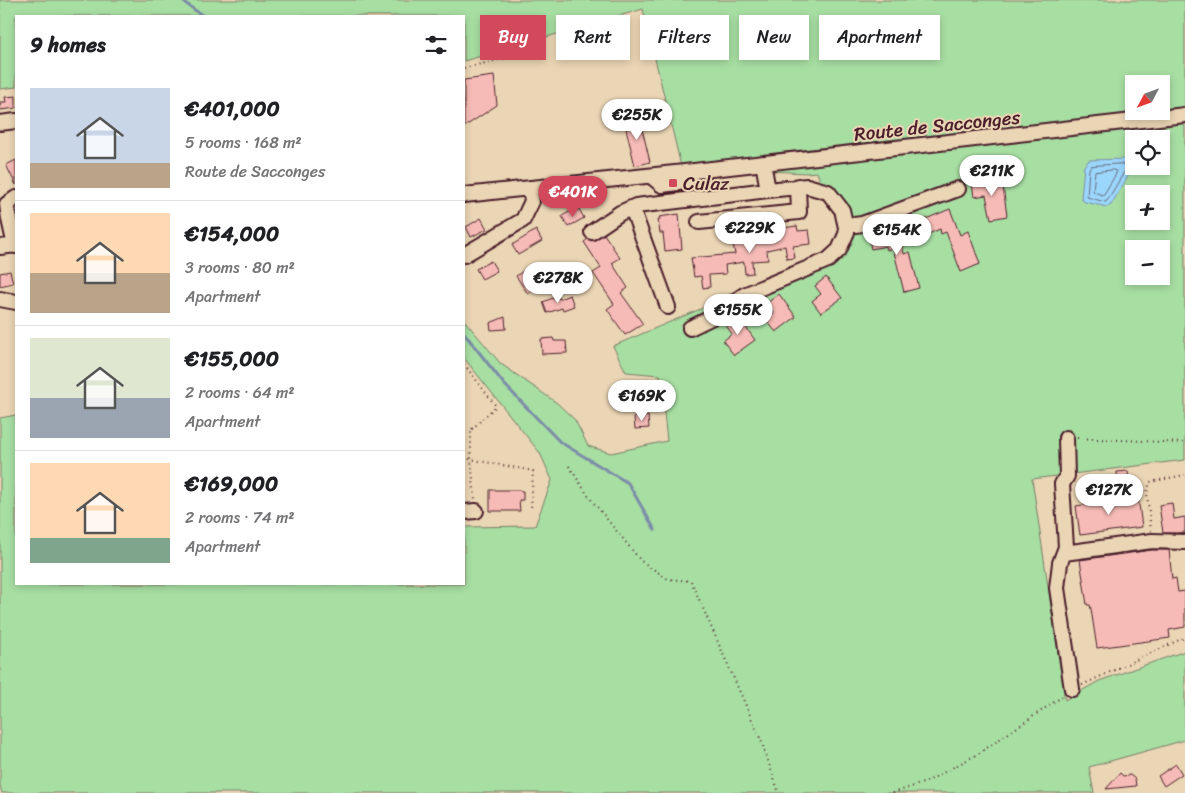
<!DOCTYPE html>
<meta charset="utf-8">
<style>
:root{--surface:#fff;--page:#f6f6f6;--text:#202124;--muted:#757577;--line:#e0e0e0;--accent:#d1495b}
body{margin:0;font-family:Sriracha,sans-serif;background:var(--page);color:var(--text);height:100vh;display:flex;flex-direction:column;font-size:19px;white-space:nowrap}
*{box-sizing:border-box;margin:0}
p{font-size:16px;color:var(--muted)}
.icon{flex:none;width:28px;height:28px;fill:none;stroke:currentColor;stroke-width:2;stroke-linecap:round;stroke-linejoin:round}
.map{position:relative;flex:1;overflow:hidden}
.drawer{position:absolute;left:15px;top:15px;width:450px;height:570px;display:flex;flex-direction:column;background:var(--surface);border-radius:0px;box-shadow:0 2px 8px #0003}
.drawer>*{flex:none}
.guide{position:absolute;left:480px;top:15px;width:475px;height:45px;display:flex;gap:10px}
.needle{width:32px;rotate:229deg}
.controls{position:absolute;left:1125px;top:75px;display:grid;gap:10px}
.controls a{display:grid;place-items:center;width:45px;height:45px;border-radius:0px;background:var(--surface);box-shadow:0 2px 8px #0003;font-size:25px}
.price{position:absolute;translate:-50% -42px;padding:0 11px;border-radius:18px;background:#fff;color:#222;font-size:16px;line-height:32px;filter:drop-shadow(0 1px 2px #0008)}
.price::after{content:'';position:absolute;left:50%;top:30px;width:15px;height:11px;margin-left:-8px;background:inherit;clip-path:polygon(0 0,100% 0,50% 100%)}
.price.current{background:var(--accent);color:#fff}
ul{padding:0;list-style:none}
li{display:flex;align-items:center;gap:15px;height:125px;padding:0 15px}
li+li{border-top:1px solid var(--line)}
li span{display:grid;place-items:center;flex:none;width:140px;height:100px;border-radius:0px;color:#555}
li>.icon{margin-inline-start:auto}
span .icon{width:60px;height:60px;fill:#fffc;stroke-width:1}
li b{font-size:21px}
h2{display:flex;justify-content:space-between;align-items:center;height:60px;padding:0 15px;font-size:21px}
.chip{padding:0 18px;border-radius:0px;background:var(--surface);box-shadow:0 2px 8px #0003;font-size:18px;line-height:45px}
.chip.current{background:var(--accent);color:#fff}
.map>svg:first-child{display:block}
.green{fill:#a7dea2;stroke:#787e66;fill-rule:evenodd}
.water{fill:#9bd7fc;stroke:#7b8da8}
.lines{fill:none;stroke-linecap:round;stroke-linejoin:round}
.shore{stroke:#6a697f;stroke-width:1}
.stream{stroke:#7b8da8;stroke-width:3}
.building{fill:#f6bbb6;stroke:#4a1f2b}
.minor-casing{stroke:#4a1f2b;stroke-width:18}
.path{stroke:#4a1f2b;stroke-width:2;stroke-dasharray:1 4;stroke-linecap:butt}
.minor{stroke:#ead5b4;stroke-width:14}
.poi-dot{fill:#d1495b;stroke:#ead5b4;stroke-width:2}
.labels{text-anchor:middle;stroke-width:4;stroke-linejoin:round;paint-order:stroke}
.street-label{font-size:19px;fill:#4a1f2b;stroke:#ead5b4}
.poi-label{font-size:19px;fill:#4a1f2b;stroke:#ead5b4;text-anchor:start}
</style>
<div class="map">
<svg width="1185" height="793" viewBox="0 0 1185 793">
<rect width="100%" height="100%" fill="#ead5b4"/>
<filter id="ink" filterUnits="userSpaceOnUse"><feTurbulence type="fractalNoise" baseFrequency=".02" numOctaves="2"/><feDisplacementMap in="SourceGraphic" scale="10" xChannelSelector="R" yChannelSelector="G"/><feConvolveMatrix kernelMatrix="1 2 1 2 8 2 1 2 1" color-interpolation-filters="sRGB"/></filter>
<g filter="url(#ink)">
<path class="green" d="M0,0H1185V460L1032,479L1065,700L1099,681L1185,651V740L1089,767L1094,793H2L0,786V418L16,415V584H464V527L535,526L552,480L540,453L464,358V320L501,364L557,403L575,420L588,446L611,453L667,441L660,375L626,372L613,346L843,249L844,222L822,187L817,172L806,173L681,166L643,9L464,61V16H16V87L0,89ZM1134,84H1161V111H1134ZM1134,139H1161V166H1134ZM1134,194H1161V221H1134ZM1134,249H1161V276H1134Z"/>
<path class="water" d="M1125,159L1133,168L1111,205L1107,207L1085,202L1081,199L1084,166L1089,160Z"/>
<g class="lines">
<path class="shore" d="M1122,164L1126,167V169L1107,201L1105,202L1087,197L1089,169L1091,166Z
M1113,170L1116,171V174L1104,194L1102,195L1094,192L1093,190L1095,172Z"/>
<path class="stream" d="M181,0L203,16
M464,333L504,384L560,442L628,483L655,530"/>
</g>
<path class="building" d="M494,76L497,105L464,127V80Z
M16,96V108L1,110L0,102H6L5,97Z
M639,116L650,162L635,166L624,120Z
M16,160V185L6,165Z
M1002,179L1007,216L991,219L986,195L974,197L972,183Z
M579,209L584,218L568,227L562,216L573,210L574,212Z
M950,209L960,235L968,231L980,264L961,272L946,232L941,234L940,229L926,235L921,221Z
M679,214L682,249L665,251L663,233H660L658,220H660L659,217Z
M481,218L487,229L471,237L466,227Z
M797,226L798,231L809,230L811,244L793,246L795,258L787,259L785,246L767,250L768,260L752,261L753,273L745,274L744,262L725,265L726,274L709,275L710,287L703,288L701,276L694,277L691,258L735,254L733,244L777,240L775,229Z
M899,228L904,254L910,252L919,288L904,292L893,248L887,250L886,246L871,249L868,234Z
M536,230L542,241L518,255L512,245Z
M604,234L620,258L612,263L628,288L621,293L643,324L625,335L607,309L614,304L593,273L601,268L584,242L588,239L592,241L596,239Z
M491,261L497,271L482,279L476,269Z
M526,269L538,287L528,294L516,276Z
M10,271L13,283L0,286V273Z
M826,277L842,298L821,313L812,301L821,294L815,286Z
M779,294L796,317L776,332L766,320L774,313L767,303Z
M570,295L574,306L563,310L562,308L547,313L543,302L558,296L559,299Z
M737,315L755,340L734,355L723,341L732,334L725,324Z
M505,317L506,329L491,330L490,323Z
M553,338L554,341H566L567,353L542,354L541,339Z
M648,416L649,428L635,429L634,417Z
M1128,471L1129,480L1118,482L1117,472Z
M490,490H520V491H523V500H519L520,511H490Z
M1138,497L1142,527L1080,535L1076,506Z
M1172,503L1174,519L1185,517V532L1177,533H1163L1159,505Z
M1152,550H1169L1172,579L1176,578L1178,592L1185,591V627L1169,630L1170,638L1097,648L1091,609L1090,605H1087L1080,560Z
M1176,764L1182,774L1164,786L1158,776Z
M1120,773L1123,776L1130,775L1135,779L1136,786L1106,789Z"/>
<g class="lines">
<defs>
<path id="minor" d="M0,123L16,121
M651,176L662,185L685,182L694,171
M464,195L694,171L1185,115
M632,208L668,307
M699,222L799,212L798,186
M845,223L855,225L862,224L958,189
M592,232L620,213L636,206L768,190
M15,246L9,219L7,204L16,198
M0,247L16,245
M464,255L523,220L532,201L530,188
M0,299L16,302
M690,328L727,310L735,301L744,295L828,260L839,250L847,232L842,210L828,192L807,186L768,190L764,168
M1066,438L1067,476L1062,484L1066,547L1060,563L1057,588L1072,689
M464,512L476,511
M1064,553L1152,541L1185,542"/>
</defs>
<use href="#minor" class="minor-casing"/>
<path class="path" d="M464,68L524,54
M464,364L496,406L471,430V459L475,499
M1077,438L1185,443
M464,458L533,471L531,509
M569,466L589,497L641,561L668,579L691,581L761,740L779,793
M1151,531L1147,493L1150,482L1185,475
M1082,685L1179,640L1185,638
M893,793L926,782L978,754L1063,696"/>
<use href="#minor" class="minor"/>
</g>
</g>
<rect class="poi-dot" x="668" y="178" width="10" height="10" rx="2.5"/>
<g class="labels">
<g class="street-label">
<text transform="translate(937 125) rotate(-6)" y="7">Route de Sacconges</text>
</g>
<g class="poi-label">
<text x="683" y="190">Culaz</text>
</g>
</g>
</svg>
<div class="controls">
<a><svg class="needle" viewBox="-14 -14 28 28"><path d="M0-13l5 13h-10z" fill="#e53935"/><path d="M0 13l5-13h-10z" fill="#757577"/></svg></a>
<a><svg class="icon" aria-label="locate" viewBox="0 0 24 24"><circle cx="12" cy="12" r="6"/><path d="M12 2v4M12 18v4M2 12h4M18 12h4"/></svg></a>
<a>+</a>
<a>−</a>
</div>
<b class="price" style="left:637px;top:141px">€255K</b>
<b class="price" style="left:992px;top:197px">€211K</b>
<b class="price current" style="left:573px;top:218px">€401K</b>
<b class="price" style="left:750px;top:254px">€229K</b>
<b class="price" style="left:897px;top:256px">€154K</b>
<b class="price" style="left:558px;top:304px">€278K</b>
<b class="price" style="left:738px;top:336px">€155K</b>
<b class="price" style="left:642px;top:422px">€169K</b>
<b class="price" style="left:1109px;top:516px">€127K</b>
<div class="guide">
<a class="chip current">Buy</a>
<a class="chip">Rent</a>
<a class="chip">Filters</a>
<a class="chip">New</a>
<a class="chip">Apartment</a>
</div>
<section class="drawer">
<h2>9 homes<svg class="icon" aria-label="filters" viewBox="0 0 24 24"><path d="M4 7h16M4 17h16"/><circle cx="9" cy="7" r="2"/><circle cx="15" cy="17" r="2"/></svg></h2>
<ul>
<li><span style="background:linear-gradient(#c9d6e8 75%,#b9a48a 0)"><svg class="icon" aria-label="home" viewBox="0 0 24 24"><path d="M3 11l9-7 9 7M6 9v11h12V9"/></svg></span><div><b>€401,000</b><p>5 rooms · 168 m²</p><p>Route de Sacconges</p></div></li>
<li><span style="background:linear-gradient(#ffd9b3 60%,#b9a48a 0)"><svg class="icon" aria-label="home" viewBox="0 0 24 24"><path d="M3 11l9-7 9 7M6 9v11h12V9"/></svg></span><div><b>€154,000</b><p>3 rooms · 80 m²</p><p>Apartment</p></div></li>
<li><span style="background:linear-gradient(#dfe7d0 60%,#9aa5b1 0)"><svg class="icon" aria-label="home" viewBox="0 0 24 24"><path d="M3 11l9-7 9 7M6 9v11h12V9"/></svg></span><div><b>€155,000</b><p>2 rooms · 64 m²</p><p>Apartment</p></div></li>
<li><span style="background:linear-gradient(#ffd9b3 75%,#7fa58c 0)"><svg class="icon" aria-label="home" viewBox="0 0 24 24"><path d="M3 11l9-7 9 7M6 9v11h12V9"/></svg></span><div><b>€169,000</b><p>2 rooms · 74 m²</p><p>Apartment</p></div></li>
</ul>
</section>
</div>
